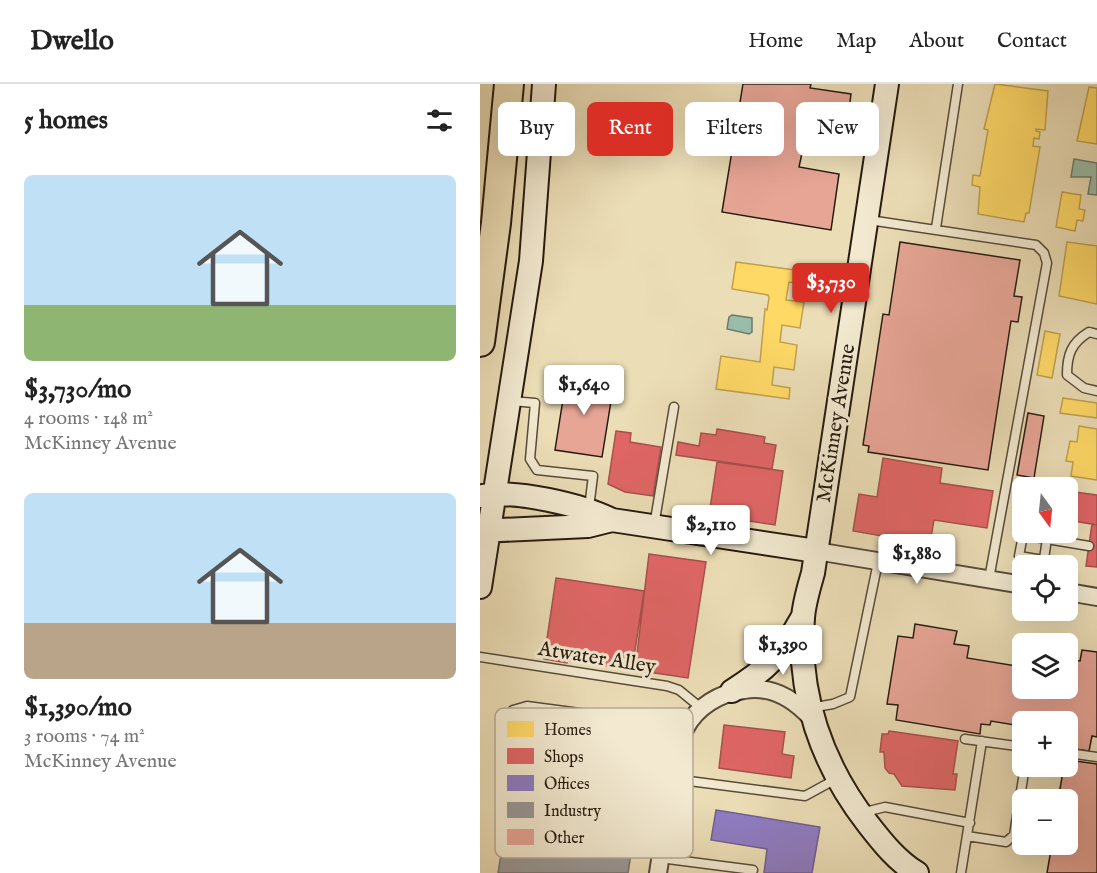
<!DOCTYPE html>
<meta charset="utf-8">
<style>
:root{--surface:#fff;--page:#f6f6f6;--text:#222;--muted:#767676;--line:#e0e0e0;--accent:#d93025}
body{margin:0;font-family:"IM FELL English",serif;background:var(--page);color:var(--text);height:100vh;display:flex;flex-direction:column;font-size:22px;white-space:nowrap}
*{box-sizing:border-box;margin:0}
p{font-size:20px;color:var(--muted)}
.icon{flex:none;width:33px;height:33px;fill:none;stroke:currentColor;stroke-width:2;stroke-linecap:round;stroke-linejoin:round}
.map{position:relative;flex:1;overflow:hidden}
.panel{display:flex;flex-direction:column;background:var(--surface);width:480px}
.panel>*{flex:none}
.guide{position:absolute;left:18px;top:18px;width:508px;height:54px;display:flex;gap:12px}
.needle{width:39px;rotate:165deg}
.controls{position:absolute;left:532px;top:393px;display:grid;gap:12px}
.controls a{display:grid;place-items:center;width:66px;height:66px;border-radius:9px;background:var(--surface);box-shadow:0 6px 24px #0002;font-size:30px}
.price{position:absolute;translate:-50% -51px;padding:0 14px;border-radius:6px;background:#fff;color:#222;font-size:20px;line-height:39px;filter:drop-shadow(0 2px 3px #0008)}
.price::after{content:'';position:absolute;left:50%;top:36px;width:18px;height:14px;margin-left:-9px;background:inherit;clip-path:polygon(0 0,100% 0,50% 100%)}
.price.current{background:var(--accent);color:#fff}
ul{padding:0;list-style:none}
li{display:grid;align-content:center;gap:12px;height:318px;padding:0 24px}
li span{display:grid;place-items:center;height:186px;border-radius:9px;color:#555}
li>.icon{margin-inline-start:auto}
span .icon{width:108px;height:108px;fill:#fffc;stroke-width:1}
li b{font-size:26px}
h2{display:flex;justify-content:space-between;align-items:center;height:72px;padding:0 24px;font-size:26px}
.tag{padding:0 21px;border-radius:9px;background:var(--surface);box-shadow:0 6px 24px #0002;font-size:21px;line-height:54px}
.tag.current{background:var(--accent);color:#fff}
header{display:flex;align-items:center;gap:36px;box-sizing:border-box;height:84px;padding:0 30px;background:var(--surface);border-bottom:2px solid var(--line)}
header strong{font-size:28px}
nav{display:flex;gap:33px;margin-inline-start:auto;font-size:21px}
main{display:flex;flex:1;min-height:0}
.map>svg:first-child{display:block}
.water{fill:#99bda9;stroke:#6b7c6b;stroke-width:1.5}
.homes{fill:#ffd966;stroke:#bea04c;stroke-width:1.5}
.shops{fill:#e06666;stroke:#a8504c;stroke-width:1.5}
.offices{fill:#8e7cc3;stroke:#6f5f8d;stroke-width:1.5}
.industry{fill:#999;stroke:#767370;stroke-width:1.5}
.building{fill:#e7a596;stroke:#261b0f;stroke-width:1.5}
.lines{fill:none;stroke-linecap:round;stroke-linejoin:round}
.lane-casing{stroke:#574c39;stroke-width:11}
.street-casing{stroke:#574c39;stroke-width:20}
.secondary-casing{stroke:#261b0f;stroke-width:26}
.highway-casing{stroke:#261b0f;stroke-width:32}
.lane{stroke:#f2e9d0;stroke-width:8}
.street{stroke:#f2e9d0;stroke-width:16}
.secondary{stroke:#f2e9d0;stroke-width:22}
.highway{stroke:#ebddb6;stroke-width:28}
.labels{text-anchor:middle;stroke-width:6;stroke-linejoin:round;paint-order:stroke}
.street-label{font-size:21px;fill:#261b0f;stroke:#f2e9d0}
.key{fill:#f2e9d0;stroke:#b5ab96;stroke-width:1.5}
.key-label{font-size:16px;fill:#261b0f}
</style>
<header>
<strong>Dwello</strong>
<nav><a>Home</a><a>Map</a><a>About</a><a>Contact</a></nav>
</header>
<main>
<section class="panel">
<h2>5 homes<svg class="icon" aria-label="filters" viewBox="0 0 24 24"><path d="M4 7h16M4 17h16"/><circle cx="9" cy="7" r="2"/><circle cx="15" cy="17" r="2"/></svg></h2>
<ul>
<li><span style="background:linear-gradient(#bfe0f5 70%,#8fb573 0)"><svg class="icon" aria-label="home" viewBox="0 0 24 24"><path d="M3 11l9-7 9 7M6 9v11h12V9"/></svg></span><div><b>$3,730/mo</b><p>4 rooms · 148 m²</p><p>McKinney Avenue</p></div></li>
<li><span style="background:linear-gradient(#bfe0f5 70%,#b9a48a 0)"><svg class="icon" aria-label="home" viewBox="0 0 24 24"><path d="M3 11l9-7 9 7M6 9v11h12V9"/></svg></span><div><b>$1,390/mo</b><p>3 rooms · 74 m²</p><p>McKinney Avenue</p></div></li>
</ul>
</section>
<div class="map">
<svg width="617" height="789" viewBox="0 0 617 789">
<rect width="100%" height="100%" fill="#ebddb6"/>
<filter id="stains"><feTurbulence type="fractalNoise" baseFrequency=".00333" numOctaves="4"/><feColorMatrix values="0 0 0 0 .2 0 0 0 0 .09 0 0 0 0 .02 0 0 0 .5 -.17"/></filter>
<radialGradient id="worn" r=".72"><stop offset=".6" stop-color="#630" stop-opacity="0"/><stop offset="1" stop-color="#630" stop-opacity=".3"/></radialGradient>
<path class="water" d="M594,75L617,79V111L608,110L611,93H591Z
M252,231L272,234V248L269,250L247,245L249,233Z"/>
<path class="homes" d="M515,0L568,7L565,46L556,45V47L560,48L559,55L554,54L553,62L560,63L549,129H546L544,138L498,130L500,103L492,101L493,91L500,92L508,46L504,45Z
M609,3L617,4V60L597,57Z
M582,108L601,111L599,125L605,126L603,137L597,136L595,147L576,143Z
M587,158L617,162V220L579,212Z
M256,178L329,188L327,201L309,198L306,216L324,218L320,244L302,241L300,258L317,261L314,286L294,283L292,301L310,304L309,315L236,305L241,272L280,278L285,225L287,226L289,214L288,211L252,205Z
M565,247L580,250L572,294L557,291Z
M583,314L617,319V334L580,329Z
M599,342L617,345V396L591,392L593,378L586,377L590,357L597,358Z"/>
<path class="shops" d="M237,345L285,353L284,359L296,361L292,385L196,371L198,358L219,362L221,349L236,351Z
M136,347L151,349L150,358L181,363L173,412L145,408L128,400Z
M403,374L462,384L460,399L513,407L507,444L454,436L449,466L413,460L414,454L373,447L379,410L397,413Z
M237,378L303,387L295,441L229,431Z
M539,406L543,407V420L537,419Z
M588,407L617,411V441L588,436Z
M612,440L617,441V483L606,482Z
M169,470L226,478L208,594L155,586Z
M76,494L164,507L152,586L88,576L87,579L64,575Z
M244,641L305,648L302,670L314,672L311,694L239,684Z
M409,647L478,657L473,690H477L475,706L422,702L414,690L409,689L405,684L404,668H400L402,650H408Z"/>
<path class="offices" d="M236,726L340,743L332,789H284L287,765L231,756Z"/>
<path class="industry" d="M42,641L168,661L148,789H18L32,702L44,704L47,680L36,678Z"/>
<path class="building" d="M263,0H331L330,4L371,10L364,65L324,60L319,83L359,90L351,146L242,128Z
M420,158L540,176L534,212L542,213L538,238L531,237L508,386L388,368L389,362L383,361L403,230L409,231Z
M87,290L127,296L125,309L132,311L122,373L75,366Z
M548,329L564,332L554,394L537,391Z
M435,540L477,547L474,560L489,562L487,574L543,583V604H588L590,576L600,577L602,566L617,568V653L612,652L609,667L588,664V638H543V646H540L541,642L511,637L510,641L501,640L500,650L416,636L418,621L407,620L418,552L433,554Z
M588,676L617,680V789H567L572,760H588V716H578L584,682H588Z"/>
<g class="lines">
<defs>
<path id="lane" d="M389,136L556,161L564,169L567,179L509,495
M456,144L478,0
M617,250L609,248C591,259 587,271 587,291L604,304L617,307
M31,317L55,319L50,375L57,386L113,392L109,424
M174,442L194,323
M563,476L539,472L543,451L567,455
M563,481L567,455L609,462
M0,573L187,602L199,606L221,624
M330,624L353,620L370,613L398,478
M485,655L543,663
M23,669L27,639L33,626L47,622L205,643
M588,669L617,673
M194,695L325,712L356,695
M381,729L405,723L490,739
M487,752L526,758L534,751L545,682
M180,774L273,786
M481,789L502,657"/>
<path id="street" d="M336,467L543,501
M588,508L617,513
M178,789C183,757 189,726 194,694C197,678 197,659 205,645C217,622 240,609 264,606C292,601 314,615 332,635"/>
<path id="secondary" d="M407,0L333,489C329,503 324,519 323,534C317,610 342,681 388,740C402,758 417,777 437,789
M2,412C34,405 102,421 132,436L336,467
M0,447L108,442L132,436
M0,503L51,177L64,0
M252,607C286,586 302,570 322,534"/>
<path id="highway" d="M0,258L16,139L29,0"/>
</defs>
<use href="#lane" class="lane-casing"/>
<use href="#street" class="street-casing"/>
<use href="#secondary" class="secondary-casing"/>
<use href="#highway" class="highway-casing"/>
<use href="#lane" class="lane"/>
<use href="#street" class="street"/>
<use href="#secondary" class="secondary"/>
<use href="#highway" class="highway"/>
</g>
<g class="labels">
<g class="street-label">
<text transform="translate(355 339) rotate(-81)" y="7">McKinney Avenue</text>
<text transform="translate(117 573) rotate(9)" y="7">Atwater Alley</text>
</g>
</g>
<rect x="15" y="624" width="198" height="150" rx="9" class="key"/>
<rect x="27" y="637" width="27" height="16" fill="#ffd966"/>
<rect x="27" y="664" width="27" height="16" fill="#e06666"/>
<rect x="27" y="691" width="27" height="16" fill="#8e7cc3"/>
<rect x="27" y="718" width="27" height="16" fill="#999"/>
<rect x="27" y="745" width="27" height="16" fill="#e7a596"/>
<g class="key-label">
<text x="64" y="651">Homes</text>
<text x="64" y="678">Shops</text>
<text x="64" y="705">Offices</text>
<text x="64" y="732">Industry</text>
<text x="64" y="759">Other</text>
</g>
<rect width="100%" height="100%" filter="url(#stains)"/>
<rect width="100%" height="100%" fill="url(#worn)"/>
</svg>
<div class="controls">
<a><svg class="needle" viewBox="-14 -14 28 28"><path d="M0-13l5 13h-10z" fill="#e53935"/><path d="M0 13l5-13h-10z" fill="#767676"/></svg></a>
<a><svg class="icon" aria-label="locate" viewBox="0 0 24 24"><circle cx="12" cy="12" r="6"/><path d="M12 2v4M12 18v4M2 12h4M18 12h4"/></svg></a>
<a><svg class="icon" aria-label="layers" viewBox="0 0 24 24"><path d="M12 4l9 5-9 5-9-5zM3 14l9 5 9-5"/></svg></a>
<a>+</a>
<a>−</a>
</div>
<b class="price current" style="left:351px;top:230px">$3,730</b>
<b class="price" style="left:104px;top:332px">$1,640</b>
<b class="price" style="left:231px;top:472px">$2,110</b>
<b class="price" style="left:437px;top:501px">$1,880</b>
<b class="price" style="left:303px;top:592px">$1,390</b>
<div class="guide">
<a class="tag">Buy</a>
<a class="tag current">Rent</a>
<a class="tag">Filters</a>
<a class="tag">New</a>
</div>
</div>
</main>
